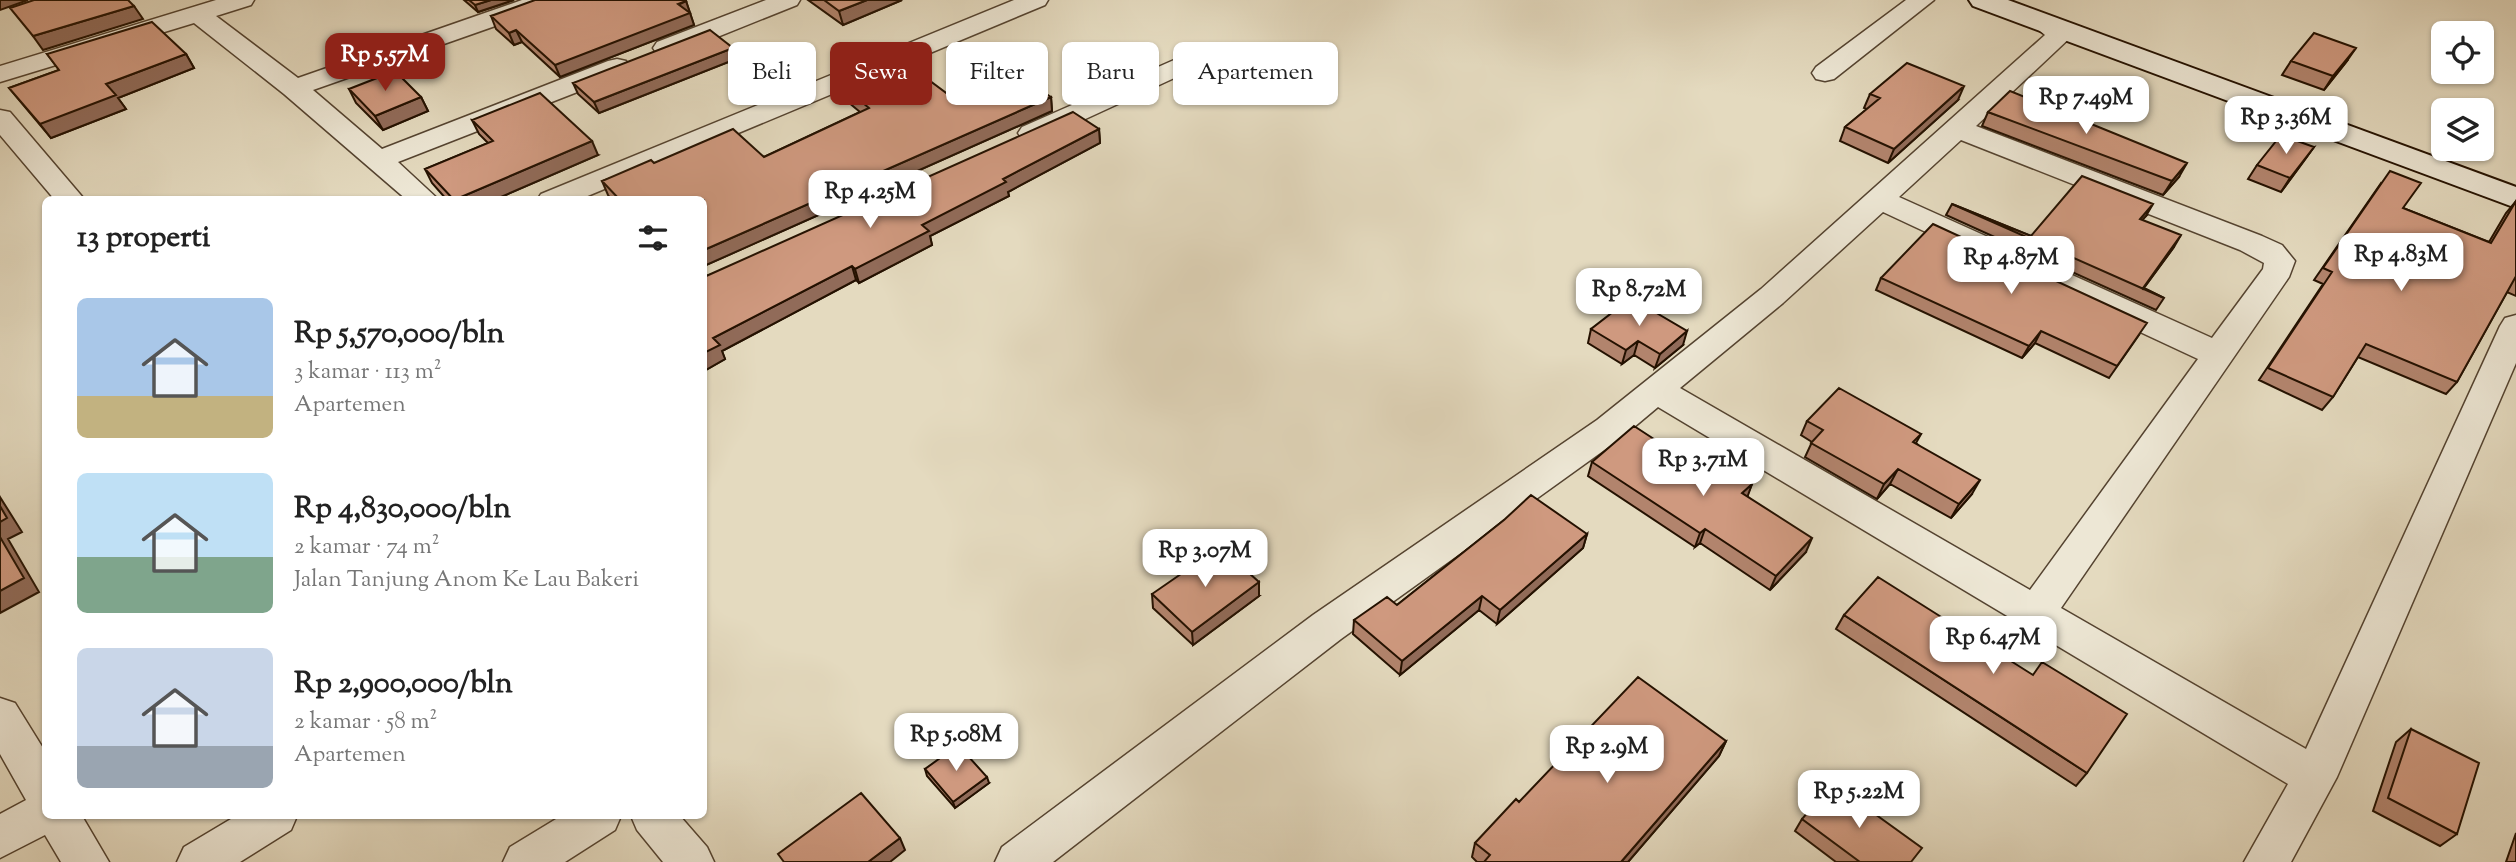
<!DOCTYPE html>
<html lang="id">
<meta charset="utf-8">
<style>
:root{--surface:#fff;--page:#f2f2f2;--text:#222;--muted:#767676;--accent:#8f2418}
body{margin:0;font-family:"Sorts Mill Goudy",serif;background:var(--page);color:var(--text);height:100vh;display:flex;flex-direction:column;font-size:26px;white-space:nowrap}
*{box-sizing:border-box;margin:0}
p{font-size:23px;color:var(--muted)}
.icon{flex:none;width:38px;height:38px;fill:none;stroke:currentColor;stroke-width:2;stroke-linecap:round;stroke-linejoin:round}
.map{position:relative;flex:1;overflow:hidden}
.drawer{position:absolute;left:42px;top:196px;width:665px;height:623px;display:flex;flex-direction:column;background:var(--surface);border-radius:10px;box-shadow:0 2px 5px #0004}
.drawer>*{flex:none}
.hud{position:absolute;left:728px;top:42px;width:665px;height:63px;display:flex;gap:14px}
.controls{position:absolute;left:2431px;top:21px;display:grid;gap:14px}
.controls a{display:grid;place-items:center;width:63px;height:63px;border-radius:10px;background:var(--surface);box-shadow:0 2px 5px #0004;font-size:35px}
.price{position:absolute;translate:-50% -60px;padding:0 16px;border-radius:14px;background:#fff;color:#222;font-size:23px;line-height:46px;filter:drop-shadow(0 2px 4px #0008)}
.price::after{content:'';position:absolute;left:50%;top:42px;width:21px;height:16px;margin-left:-10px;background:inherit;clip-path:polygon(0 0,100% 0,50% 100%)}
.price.current{background:var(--accent);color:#fff}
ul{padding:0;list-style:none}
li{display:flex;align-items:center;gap:21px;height:175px;padding:0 35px}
li span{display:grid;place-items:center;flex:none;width:196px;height:140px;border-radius:10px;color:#555}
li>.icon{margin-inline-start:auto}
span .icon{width:84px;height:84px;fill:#fffc;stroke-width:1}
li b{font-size:30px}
h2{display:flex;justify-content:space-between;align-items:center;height:84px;padding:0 35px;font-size:30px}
.tag{padding:0 24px;border-radius:10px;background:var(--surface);box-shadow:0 2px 5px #0004;font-size:24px;line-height:63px}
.tag.current{background:var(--accent);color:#fff}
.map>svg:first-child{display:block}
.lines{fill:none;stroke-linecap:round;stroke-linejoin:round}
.minor-casing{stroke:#544330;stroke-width:3}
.secondary-casing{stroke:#241100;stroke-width:4}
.minor{fill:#ede7d5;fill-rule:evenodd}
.secondary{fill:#ede7d5;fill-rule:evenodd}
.wall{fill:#b2846d;stroke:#241100;stroke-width:2}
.shaded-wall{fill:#916b59;stroke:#241100;stroke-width:2}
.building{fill:#cf997f;stroke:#241100;stroke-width:2}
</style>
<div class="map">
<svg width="2516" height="862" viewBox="0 0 2516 862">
<rect width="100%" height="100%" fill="#e4dabf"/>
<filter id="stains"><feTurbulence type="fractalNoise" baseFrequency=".00286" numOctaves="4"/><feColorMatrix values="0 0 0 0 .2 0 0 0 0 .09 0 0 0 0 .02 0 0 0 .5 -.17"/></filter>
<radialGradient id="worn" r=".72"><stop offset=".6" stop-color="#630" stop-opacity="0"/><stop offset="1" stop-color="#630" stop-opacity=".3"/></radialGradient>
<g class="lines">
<defs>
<path id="minor" d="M216,0H254L251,5L216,16L298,78L522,0H558L555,5L313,90L382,149L608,61L617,59L626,61L630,67L626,73L398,162L439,200H407L284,94L194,23L0,82V66Z
M766,0H800L797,5L675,54L666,56L657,54L653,48L657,42Z
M1014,0H1048L1045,5L578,200H537L541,194Z
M1906,0H1934L1834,79L1825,81L1816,79L1812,73L1816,67Z
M2043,15L2052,18L2074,34L1976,126L2262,236L2282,245L2295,261L2289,277L2061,608L2306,749L2500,326L2505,318L2516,315V363L2337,777L2291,862H2244L2288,784L1658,407L1621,438L1341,639L1053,862H995L1002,847L1313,615L1597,420L1761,289L2045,35L2030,23L2034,18ZM1961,140L2240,250L2264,263L2263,269L2212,338L1899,197ZM1883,212L2198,359L2030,590L1680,388L1783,303Z
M1174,60L1183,62L1187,68L1183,74L1042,139L1032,141L1022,139L1018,133L1022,127Z
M0,110L10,112L85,200H55L0,135Z
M0,698L15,703L46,753V816H82L109,862H61L45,835L0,858V814L26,800L0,754Z
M236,816H297L291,830L240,862H177L184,847Z
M561,816H621L615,830L565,862H503L510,847Z
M631,816H680L707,847L714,862H663L637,830Z"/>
<path id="secondary" d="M1969,0H2008L2516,187V208L1973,6Z"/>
</defs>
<use href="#minor" class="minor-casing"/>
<use href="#secondary" class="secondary-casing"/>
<use href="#minor" class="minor"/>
<use href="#secondary" class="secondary"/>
</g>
<path class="wall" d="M464,0H514L478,12Z
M808,0H902L843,25Z
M686,1L694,25L560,77L522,42L514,45L496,29L491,16Z
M47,54H186L194,68L118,98L126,109L51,138L9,88L59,70Z
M736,59L599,113L578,94L573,83Z
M2291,61H2347L2324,90L2282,75Z
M839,83L949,95L1051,97L1052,111L704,266V200H612L608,195L602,181L654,163L764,157L860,112L842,97Z
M349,89L421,97L428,111L383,130L356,103Z
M1870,94L1958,100L1888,163L1840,141L1845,127L1867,109L1864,108Z
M1988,112L2179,177L2163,195L1982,126Z
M472,120L598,155L494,200H447L432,183L425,169L488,143L479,134Z
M1099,129L1100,143L1008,192L1009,196L930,236L932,245L859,283L856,280L722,351L725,359L704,371V277Z
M2314,147L2281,192L2248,179L2257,165Z
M2381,183L2403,208L2489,242L2506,213L2516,201V296L2507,292L2457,382L2446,394L2358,357L2333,397L2322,410L2259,380L2323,284L2314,280Z
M1952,204L2031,236L2146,216L2142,220L2174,247L2144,288L2164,298L2156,310L1946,215Z
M1881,278L2139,335L2109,378L2035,343L2022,358L1876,290Z
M1591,329L1683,345L1655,368L1634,355L1622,364L1588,343Z
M1807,421L1921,434L1916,443L1972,494L1951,518L1890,484L1877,499L1805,457L1812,442L1801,435Z
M1680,456L1752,484L1747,496L1806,552L1770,590L1700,543L1695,547L1588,476L1592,462Z
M1504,520L1587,534L1583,548L1497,624L1479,610L1400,675L1353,634L1354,620L1397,605Z
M1152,594L1259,596L1193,645L1153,608Z
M1844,615L2087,773L2076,786L1836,629Z
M2411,729L2457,834L2440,846L2373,811L2396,742Z
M1726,741L1719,756L1628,862H1477L1472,857L1475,843L1519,802Z
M925,769L989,783L955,808L927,776Z
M1802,819L1911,862H1836L1795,831Z
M2516,833V862H2506Z"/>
<path class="shaded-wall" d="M0,0H28L0,10Z
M491,0H514L478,12L475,5Z
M867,0H902L843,25L839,11Z
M686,1L694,25L560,77L555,65Z
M134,6L143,19L43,50L33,36Z
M516,30L522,42L514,45L509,33Z
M733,48L736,59L599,113L594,102Z
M2356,48L2347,61L2324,90L2333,76Z
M186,54L194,68L118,98L126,109L51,138L40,124L106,84Z
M1964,86L1958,100L1888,163L1894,149Z
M421,97L428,111L383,130L375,116Z
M1051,97L1052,111L704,266V250Z
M1099,129L1100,143L1008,192L1009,196L930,236L932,245L859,283L855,269L922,225L1003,179Z
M592,141L598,155L494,200H454Z
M2314,147L2304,161L2281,192L2290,178Z
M2187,163L2179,177L2163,195L2172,181Z
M2153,204L2146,216L2133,230L2140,219Z
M2181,235L2174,247L2143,289L2142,288Z
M852,266L856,280L722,351L725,359L704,371V353L713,338Z
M1687,331L1683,345L1655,368L1660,354Z
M2041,331L2035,343L2022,358L2029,346Z
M1638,341L1634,355L1622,364L1626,350Z
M1898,469L1890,484L1877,499L1884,484Z
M1980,480L1972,494L1951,518L1959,504Z
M1752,484L1747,498L1742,493Z
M0,497L22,532L8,539L39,592L0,613Z
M1705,529L1700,543L1695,547L1700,533Z
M1587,534L1583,548L1497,624L1500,610Z
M1812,538L1806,552L1770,590L1776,576Z
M1259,582V596L1193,645L1192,632Z
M1482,596L1479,610L1400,675L1402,661Z
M1726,741L1719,756L1628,862H1621Z
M987,777L989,783L955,808L953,802Z
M900,838L905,850L890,862H868Z"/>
<path class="building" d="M34,0H128L134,6L33,36L10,8Z
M469,0H491L475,5Z
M535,0H685L686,1L678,4L690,13L555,65L516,30L509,33L491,16Z
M824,0H867L839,11Z
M152,22L186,54L106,84L116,95L40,124L9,88L59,70L47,54Z
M710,30L733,48L594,102L573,83Z
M2314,33L2356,48L2333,76L2291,61Z
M898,57L949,95L1006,68L1051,97L704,250V200H620L602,181L651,160L654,163L733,129L764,157L869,108L839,83Z
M1907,63L1964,86L1894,149L1845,127L1880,98L1870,94Z
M395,71L421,97L375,116L349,89Z
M2010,91L2187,163L2172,181L1988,112Z
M540,93L592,141L454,200L425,169L493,141L472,120Z
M1073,112L1099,129L1003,179L1006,182L922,225L929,231L855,269L852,266L713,338L720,345L704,353V277Z
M2281,135L2314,147L2290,178L2257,165Z
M2390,171L2421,183L2403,208L2491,243L2516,201V279L2515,278L2457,382L2366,344L2333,397L2268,368L2332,272L2323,268Z
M2082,176L2153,204L2140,219L2181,235L2143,288L2164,298L1952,204L2031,236Z
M1933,224L2147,323L2117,366L2041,331L2029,346L1881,278Z
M1631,298L1687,331L1660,354L1638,341L1626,350L1591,329Z
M1839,388L1921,434L1913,442L1980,480L1959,504L1898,469L1884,484L1811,443L1823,430L1807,421Z
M1634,426L1680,456L1692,446L1752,484L1742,493L1812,538L1776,576L1705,529L1700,533L1592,462Z
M1531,495L1587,534L1500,610L1482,596L1402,661L1354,620L1387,597L1397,605L1504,520Z
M0,506L7,518L0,522Z
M0,537L24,578L0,591Z
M1220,547L1259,582L1192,632L1152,594Z
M1878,577L2033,675L2042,662L2127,714L2087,773L1844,615Z
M1638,677L1726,741L1621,862H1484L1490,855L1475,843L1516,799L1519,802Z
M2411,729L2479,763L2457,834L2388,798Z
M958,745L987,777L953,802L925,769Z
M1832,783L1922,848L1911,862H1860L1802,819Z
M861,793L900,838L868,862H784L778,854Z"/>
<rect width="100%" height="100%" filter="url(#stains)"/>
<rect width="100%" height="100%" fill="url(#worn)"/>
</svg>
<div class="controls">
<a><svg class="icon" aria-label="locate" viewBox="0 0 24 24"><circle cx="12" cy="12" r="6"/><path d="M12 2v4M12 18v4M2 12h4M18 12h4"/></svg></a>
<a><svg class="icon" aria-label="layers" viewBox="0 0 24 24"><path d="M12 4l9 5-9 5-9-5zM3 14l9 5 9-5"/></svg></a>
</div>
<b class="price current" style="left:385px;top:93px">Rp 5.57M</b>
<b class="price" style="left:2086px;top:136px">Rp 7.49M</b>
<b class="price" style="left:2286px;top:156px">Rp 3.36M</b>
<b class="price" style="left:870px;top:230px">Rp 4.25M</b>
<b class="price" style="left:2401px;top:293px">Rp 4.83M</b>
<b class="price" style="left:2011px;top:296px">Rp 4.87M</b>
<b class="price" style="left:1639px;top:328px">Rp 8.72M</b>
<b class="price" style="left:1703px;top:498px">Rp 3.71M</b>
<b class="price" style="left:1205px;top:589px">Rp 3.07M</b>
<b class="price" style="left:1993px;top:676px">Rp 6.47M</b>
<b class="price" style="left:956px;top:773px">Rp 5.08M</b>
<b class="price" style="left:1607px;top:785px">Rp 2.9M</b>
<b class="price" style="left:1859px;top:830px">Rp 5.22M</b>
<div class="hud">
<a class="tag">Beli</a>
<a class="tag current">Sewa</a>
<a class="tag">Filter</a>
<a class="tag">Baru</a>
<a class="tag">Apartemen</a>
</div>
<section class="drawer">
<h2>13 properti<svg class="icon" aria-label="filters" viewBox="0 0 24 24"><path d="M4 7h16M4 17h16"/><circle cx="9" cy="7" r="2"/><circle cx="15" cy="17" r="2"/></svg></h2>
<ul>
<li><span style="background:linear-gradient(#a9c7e8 70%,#c2b280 0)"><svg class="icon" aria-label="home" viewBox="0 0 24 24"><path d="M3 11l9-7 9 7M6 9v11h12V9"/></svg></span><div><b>Rp 5,570,000/bln</b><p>3 kamar · 113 m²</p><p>Apartemen</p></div></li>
<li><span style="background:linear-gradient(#bfe0f5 60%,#7fa58c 0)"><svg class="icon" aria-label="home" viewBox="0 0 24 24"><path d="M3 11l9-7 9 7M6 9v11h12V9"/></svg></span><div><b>Rp 4,830,000/bln</b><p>2 kamar · 74 m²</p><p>Jalan Tanjung Anom Ke Lau Bakeri</p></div></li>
<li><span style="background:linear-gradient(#c9d6e8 70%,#9aa5b1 0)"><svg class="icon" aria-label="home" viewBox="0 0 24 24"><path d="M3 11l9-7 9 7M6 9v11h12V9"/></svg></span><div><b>Rp 2,900,000/bln</b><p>2 kamar · 58 m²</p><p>Apartemen</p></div></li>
</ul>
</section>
</div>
